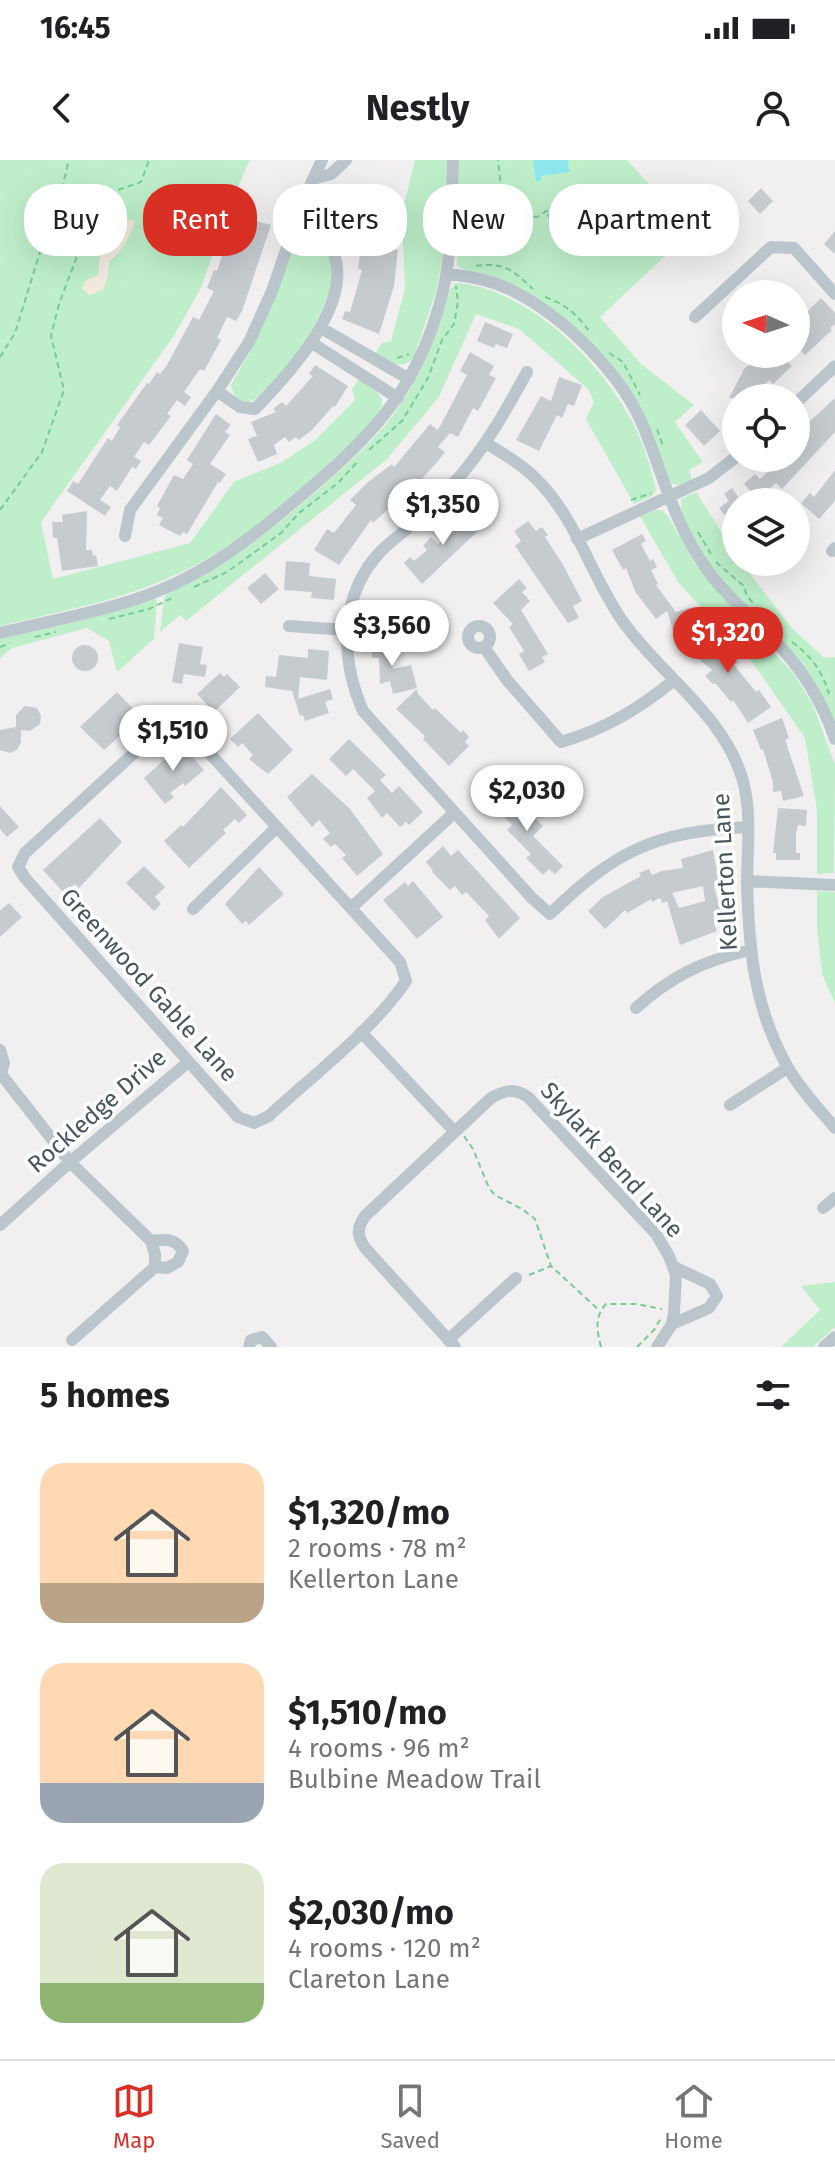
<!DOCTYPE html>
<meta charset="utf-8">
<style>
:root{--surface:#fff;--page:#f6f6f6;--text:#202124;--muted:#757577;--line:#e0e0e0;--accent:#d93025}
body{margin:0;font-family:"Fira Sans",sans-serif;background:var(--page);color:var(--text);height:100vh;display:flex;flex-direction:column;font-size:30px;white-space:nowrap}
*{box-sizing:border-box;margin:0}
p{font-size:26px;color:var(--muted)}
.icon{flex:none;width:44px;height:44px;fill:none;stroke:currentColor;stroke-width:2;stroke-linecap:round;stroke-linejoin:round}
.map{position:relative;height:1187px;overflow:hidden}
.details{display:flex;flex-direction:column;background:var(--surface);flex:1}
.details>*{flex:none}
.guide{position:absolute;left:24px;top:24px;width:788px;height:72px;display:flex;gap:16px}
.needle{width:52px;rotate:273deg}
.fabs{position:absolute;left:722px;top:120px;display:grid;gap:16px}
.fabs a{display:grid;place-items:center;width:88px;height:88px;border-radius:50%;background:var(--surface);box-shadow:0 8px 32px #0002;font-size:40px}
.price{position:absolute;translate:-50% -68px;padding:0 18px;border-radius:28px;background:#fff;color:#222;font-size:26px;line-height:52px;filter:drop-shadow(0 2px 4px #0008)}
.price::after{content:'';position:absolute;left:50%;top:48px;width:24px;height:18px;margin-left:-12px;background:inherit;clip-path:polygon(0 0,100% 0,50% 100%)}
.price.selected{background:var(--accent);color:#fff}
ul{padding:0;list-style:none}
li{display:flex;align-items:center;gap:24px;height:200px;padding:0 40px}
li span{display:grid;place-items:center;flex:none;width:224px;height:160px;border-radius:24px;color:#555}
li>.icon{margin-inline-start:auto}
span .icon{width:96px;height:96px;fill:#fffc;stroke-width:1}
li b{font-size:34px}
h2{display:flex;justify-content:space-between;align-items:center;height:96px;padding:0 40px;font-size:34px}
.pill{padding:0 28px;border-radius:32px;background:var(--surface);box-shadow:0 8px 32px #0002;font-size:28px;line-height:72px}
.pill.selected{background:var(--accent);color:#fff}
.status{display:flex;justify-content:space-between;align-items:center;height:56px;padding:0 40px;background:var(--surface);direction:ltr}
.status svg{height:22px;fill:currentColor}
header{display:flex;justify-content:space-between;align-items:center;height:104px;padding:0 40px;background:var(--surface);font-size:36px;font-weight:700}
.dock{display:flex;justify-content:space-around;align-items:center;height:112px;border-top:2px solid var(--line);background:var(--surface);font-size:22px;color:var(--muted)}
.dock a{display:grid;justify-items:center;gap:4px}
.dock .selected{color:var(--accent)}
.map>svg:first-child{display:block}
.green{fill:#beefca}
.sand{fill:#f3eae0}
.water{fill:#8ce6eb}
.building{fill:#c6cbcf;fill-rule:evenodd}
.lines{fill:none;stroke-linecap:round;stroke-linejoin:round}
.path{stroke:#77cc95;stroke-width:2;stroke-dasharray:6 4;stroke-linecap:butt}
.minor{stroke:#bbc6cc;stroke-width:12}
.labels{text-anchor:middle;stroke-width:7;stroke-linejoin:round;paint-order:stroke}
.street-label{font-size:24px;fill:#47565d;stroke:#fff}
</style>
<div class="status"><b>16:45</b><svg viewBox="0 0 49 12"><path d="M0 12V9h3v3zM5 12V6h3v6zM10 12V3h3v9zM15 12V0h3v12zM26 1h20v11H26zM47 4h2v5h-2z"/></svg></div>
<header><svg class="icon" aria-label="back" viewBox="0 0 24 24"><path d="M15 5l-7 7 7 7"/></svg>Nestly<svg class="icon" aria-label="person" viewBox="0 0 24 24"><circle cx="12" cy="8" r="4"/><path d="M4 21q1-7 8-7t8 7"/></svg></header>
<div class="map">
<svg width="835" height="1187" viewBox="0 0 835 1187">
<rect width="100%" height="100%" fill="#f2eff0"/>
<path class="green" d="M0,0H250L227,51L202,126L175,174L41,362L53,419L190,383L234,322L282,302L314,281L355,240L352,229L359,219C367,225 384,233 382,244C378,270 247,375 220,391C201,403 180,413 159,422C109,443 53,453 0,466Z
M415,0H447L442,99L436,132L413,199C399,211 389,202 375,194L382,183L391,181L405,129L402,53Z
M459,0H627L692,71L600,157L641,204L694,245L675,262L703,302L689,310L692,320C680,325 675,328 666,319C656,292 648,263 635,238C610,192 557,154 514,126C497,114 474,117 457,106L456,67L465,64V51L459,50L457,46Z
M296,88C305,88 325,92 330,100C348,127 278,232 251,241C240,245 233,235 231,225L254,185L291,93Z
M455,123C527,127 603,203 634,265C644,285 651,308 656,330L652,336L634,344L586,259L594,242L588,229L519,169L476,154L439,237L387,299L186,461L180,455L160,472L164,437L167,433C228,405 277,366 327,322C354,298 383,273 402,242C425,207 438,170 450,130Z
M696,332L736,395V402H741L790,466L824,498L835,497V564L709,403L681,355V339Z
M655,350H662L668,356L694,402L712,425L793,513L813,545L835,605L834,713L817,714V650L805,578L753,503L678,422L640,356Z
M155,438L157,441L154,479L117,512L109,481L87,468L12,488L0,498V479L79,461Z
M817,731L835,732V843L822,814L817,767Z
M835,1122V1167L813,1187H781L820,1150L801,1126Z"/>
<path class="sand" d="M118,57L135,61C130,77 122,92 109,101L108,116L103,130L89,135L82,129L85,121L98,115L100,95L115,80L112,69Z"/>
<path class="water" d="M533,0H568L569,12L541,16V21H536Z"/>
<path class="building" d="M761,28L773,41L760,54L748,41Z
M352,41L370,50L355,82L337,72Z
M240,57L271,65L242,151L236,161L227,157L217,178L221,180L204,211L200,209L184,232L191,237L185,246L177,240L167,254L171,256L149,285L144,282L134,297L141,301L136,309L132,307L117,331L110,326L100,340L111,347L105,356L67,331L73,321L78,324L108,278L112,281L120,267L117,265L147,223L149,224L157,212L160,214L167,205L193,157L199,160L214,131L207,128L214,110L217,111L232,67L237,68Z
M835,71V94L824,84Z
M361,86L398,90L394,126L379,174L342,159L345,151L350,152L362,110L358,109Z
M821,138L835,153V164L830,168L832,170L805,195L796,186V163Z
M485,162L513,174L507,188L496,184L494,188L477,181Z
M470,192L494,206L489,215L496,218L478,251L473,248L458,277L450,273L438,287L445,292L438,301L419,322L415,318L399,332L403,336L373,363L371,360L339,405L314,390L327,369L334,373L356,345L350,340L368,322L392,304L394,307L430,264L438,270L467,215L460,211Z
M762,194H793L786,200L792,206L773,224L769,220L751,238H729L744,209Z
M315,205L348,226L335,247L333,246L312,270L299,280L296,277L289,282L285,277L274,285L277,294L258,302L248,279L257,276L251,262L276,252L273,249L282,242L286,246L313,216L309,214Z
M559,217L582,225L574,246L568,244L562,258L557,255L539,291L516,280L541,236L551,241Z
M835,238V272L782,329L776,323L758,340L744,324L755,314L760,319L774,306L766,298H796V274Z
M701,250L720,271L704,286L685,265Z
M216,254L231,265L225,272L230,275L210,304L226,314L220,323L218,322L187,374L183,372L180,376L159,365L163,358L157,355L160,348L157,346L174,315L183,319L193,304L187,300Z
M835,310V341L819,359L801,343L810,333L814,337Z
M732,328L742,342H736V371L719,348L729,341L724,334Z
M464,350L481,368L422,424L404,403L410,397L414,401L427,390L423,386L431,377L438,384L451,371L445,364L452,357L455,360Z
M87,351L86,390H92L93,396L96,395L98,406L62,411L57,378H53L52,362H63L62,355Z
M528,361L536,371L542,367L548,375L545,377L562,403L582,441L573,446L579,458L568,463L515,386L521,381L514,371Z
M642,374L646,381L641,384L650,401L653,399L657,407L651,410L658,424L656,425L676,452L689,448L696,470L675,476L667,451L656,459L636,433L626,408L623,410L612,390Z
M286,401L310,403L309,416L336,419L334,440L311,438L312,432L284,430Z
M265,413L279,429L261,444L247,428Z
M519,419L527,428L522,432L530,441L521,450L548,494L542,497L545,502L529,511L519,494L524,491L509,467L513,464L493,443Z
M702,466L716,476L715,478L737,502L734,505L756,532L759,530L771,547L748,563L733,540L731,542L715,523L713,524L705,516L712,510L687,489Z
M373,479L393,480V509L411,505L417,528L393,534L390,521L380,524L379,498H372Z
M179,483L203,487L200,504L207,505L205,517L184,514L182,524L172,522Z
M72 498a13 13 0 1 1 26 0a13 13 0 1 1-26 0Z
M308,489L329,491L327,520L300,517L298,539L330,529L333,539L325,542L329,553L305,561L303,555L300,556L292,531L265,527L266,516L276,517L279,495L308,498Z
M220,513L224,517L227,514L240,527L214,552L197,534Z
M417,529L418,534L433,550L435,548L461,573L463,570L469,577L465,582L469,586L449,606L423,579L425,576L396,549Z
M117,532L141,557L104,590L80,567Z
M25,546L37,548L41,556L40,564L30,571L21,570V582L17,590L10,593L0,590V570L16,567V555Z
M258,553L293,590L268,614L249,599L253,595L242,583L238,587L230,579Z
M782,558L789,578L785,580L804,636L783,641L781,631L773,632V622L763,589L761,590L753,570Z
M349,579L386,615L380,620L392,633L399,626L423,652L409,665L406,662L400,667L387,653L382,658L367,638L375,631L353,609L346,616L329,599Z
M181,584L204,610L185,626L183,623L170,633L174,637L165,644L144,618Z
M312,614L350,649L383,694L357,716L342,698L346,695L335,684L331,687L323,679L330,673L319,660L312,667L287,637Z
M221,627L247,655L239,663L235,659L223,670L226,673L189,708L164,681L181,665L183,667Z
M507,631L543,666L533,676L563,706L555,714L549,709L543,715L526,698L531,694L507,670L512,665L492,645Z
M0,646L19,667L7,677L0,669Z
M778,648L807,650L806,666L798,665L796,673V693H800V700H776V693H773Z
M100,658L122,682L79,728L75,724L65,734L43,710Z
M443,686L451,696L458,690L520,758L499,779L485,760L489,756L466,732L462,735L455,726L450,730L432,712L433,711L426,702Z
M713,690L720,726L714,727L724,761L714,764L717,771L680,785L667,741L662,743L660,738L652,742L651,739L627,753L625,750L605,769L588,751L603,737L641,716L639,713L649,709L652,715L662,711L683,708L681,699ZM703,726L705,741L679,748L672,733Z
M144,706L165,727L155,737L161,744L154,751L126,723Z
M259,707L284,734L249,765L246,761L242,764L225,744Z
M413,721L443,757L417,779L383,740L405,722L408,726Z
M9,743L22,757L0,777V751Z"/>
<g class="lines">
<path class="path" d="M504,52L537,57L558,44L603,27L630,43L639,62
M548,54L553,66L562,75
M636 67a9 9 0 1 1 18 0a9 9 0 1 1-18 0Z
M461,63L479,64L488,72
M487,75L504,52L498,0
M476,106C504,102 513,110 533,129
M545,137C567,145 578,155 591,174
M609,193L623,202L640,235
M0,197L15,173L41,89L55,57L69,0
M397,198L409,194
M657,269L663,286
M369,290L402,261L428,218L442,180L454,164L458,142L456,126
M631,340L651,333
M0,350L42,292L64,230L51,176L59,144L82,83L87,64L103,35L141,22L149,0
M698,372L711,394
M716,402L744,426L747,436L754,444
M194,427L227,412L281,373L299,353L338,323L359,300
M109,459L149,449L174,437
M35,477L56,472
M792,482C812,497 822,511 829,534
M0,487L10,483
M464,976L473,989L489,1028L495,1035L522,1049L535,1059L551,1106L600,1151
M529,1115L551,1106
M601,1187C597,1171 594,1157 606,1144H636L662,1149
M637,1187L654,1170L661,1158"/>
<path class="minor" d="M313,19L331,14L346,0
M447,114C469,116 491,120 511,130C564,156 622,214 644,268C665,320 674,364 708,411C726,436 750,455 771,477C800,506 822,540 835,579
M695,157L771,87L794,88L835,134
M321,168L409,219
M312,183L398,238
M527,212C507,248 488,283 461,315C445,333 428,351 409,367C400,375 390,382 381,391C339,435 340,498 363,551L532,738L550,754C616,690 655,672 747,667
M217,231L240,247L255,249C288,215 355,143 333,92L291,78
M796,243L835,206
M486,283C505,295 525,306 540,323C578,362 592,419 624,463C663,517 725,556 743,621C752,654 747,691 747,724C749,790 754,847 787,906C799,928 819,949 835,968
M125,376L130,350L217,231L249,182L272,131L303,41L322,0
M577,379L709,318L736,297
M832,391L835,388
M289,466L346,470
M468 477a11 11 0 1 1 22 0a11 11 0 1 1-22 0Z
M0,473C53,460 108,451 158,431C208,411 250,379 290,345C365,282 415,237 441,139C453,95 451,45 453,0
M484,487L507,520L561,582C605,569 637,550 673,521
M174,566L192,574L400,802L406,821C375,868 311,917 269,956L254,963L238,957L25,718L18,707L25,693L158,571Z
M747,721L835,725
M352,747L454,653
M193,749L277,667
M636,848C671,816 704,801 749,790
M361,872L455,972
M0,890L4,903L1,914
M0,913L70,1002L151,1081L155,1094V1107L72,1180
M730,945L787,908
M823,1048L835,1038
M0,1065L70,1002L187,903
M151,1081C165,1079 175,1078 183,1091L178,1102L167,1108L155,1107
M672,1164L709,1148L717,1136L710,1124L674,1107
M448,1180L516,1118
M249,1187L251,1180L262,1177L271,1187
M455,1187L366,1089C357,1077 356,1069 365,1056L491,938C505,930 514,928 528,937L656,1074L669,1096L676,1115L674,1153L672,1164L657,1187
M824,1187L835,1177"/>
</g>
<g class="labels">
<g class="street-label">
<text transform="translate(725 712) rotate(-93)" y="8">Kellerton Lane</text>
<text transform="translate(149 825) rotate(48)" y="8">Greenwood Gable Lane</text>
<text transform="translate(97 951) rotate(-41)" y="8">Rockledge Drive</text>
<text transform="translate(612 1000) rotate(48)" y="8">Skylark Bend Lane</text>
</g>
</g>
</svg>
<div class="fabs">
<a><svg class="needle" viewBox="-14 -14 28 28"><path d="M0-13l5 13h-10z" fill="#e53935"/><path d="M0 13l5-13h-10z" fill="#757577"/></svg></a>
<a><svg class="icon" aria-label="locate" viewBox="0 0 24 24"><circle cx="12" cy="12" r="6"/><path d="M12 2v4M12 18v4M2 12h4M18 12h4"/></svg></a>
<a><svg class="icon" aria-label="layers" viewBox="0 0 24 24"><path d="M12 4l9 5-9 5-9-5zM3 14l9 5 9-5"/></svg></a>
</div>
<b class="price" style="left:443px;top:387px">$1,350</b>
<b class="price" style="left:392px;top:508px">$3,560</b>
<b class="price selected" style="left:728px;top:515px">$1,320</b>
<b class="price" style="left:173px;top:613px">$1,510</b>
<b class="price" style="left:527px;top:673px">$2,030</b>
<div class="guide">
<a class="pill">Buy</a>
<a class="pill selected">Rent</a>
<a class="pill">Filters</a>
<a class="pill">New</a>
<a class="pill">Apartment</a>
</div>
</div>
<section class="details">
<h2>5 homes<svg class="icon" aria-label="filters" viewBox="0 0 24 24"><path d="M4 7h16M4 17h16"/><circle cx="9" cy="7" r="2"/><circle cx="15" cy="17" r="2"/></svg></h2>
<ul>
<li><span style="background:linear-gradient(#ffd9b3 75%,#b9a48a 0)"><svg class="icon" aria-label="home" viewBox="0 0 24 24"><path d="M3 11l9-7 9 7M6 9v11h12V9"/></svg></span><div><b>$1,320/mo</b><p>2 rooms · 78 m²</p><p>Kellerton Lane</p></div></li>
<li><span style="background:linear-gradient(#ffd9b3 75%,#9aa5b1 0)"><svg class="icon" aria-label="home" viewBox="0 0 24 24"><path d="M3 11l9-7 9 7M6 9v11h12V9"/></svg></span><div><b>$1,510/mo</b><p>4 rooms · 96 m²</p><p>Bulbine Meadow Trail</p></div></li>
<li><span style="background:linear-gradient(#dfe7d0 75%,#8fb573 0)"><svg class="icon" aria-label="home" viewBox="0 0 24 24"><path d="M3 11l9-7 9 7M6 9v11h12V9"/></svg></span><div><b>$2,030/mo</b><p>4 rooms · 120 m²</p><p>Clareton Lane</p></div></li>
</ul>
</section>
<nav class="dock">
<a class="selected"><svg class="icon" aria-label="map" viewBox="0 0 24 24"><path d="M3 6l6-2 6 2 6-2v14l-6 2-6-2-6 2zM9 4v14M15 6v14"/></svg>Map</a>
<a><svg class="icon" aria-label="saved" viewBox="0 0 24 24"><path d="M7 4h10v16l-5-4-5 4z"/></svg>Saved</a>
<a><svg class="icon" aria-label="home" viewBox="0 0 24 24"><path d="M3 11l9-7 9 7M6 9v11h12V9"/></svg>Home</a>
</nav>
